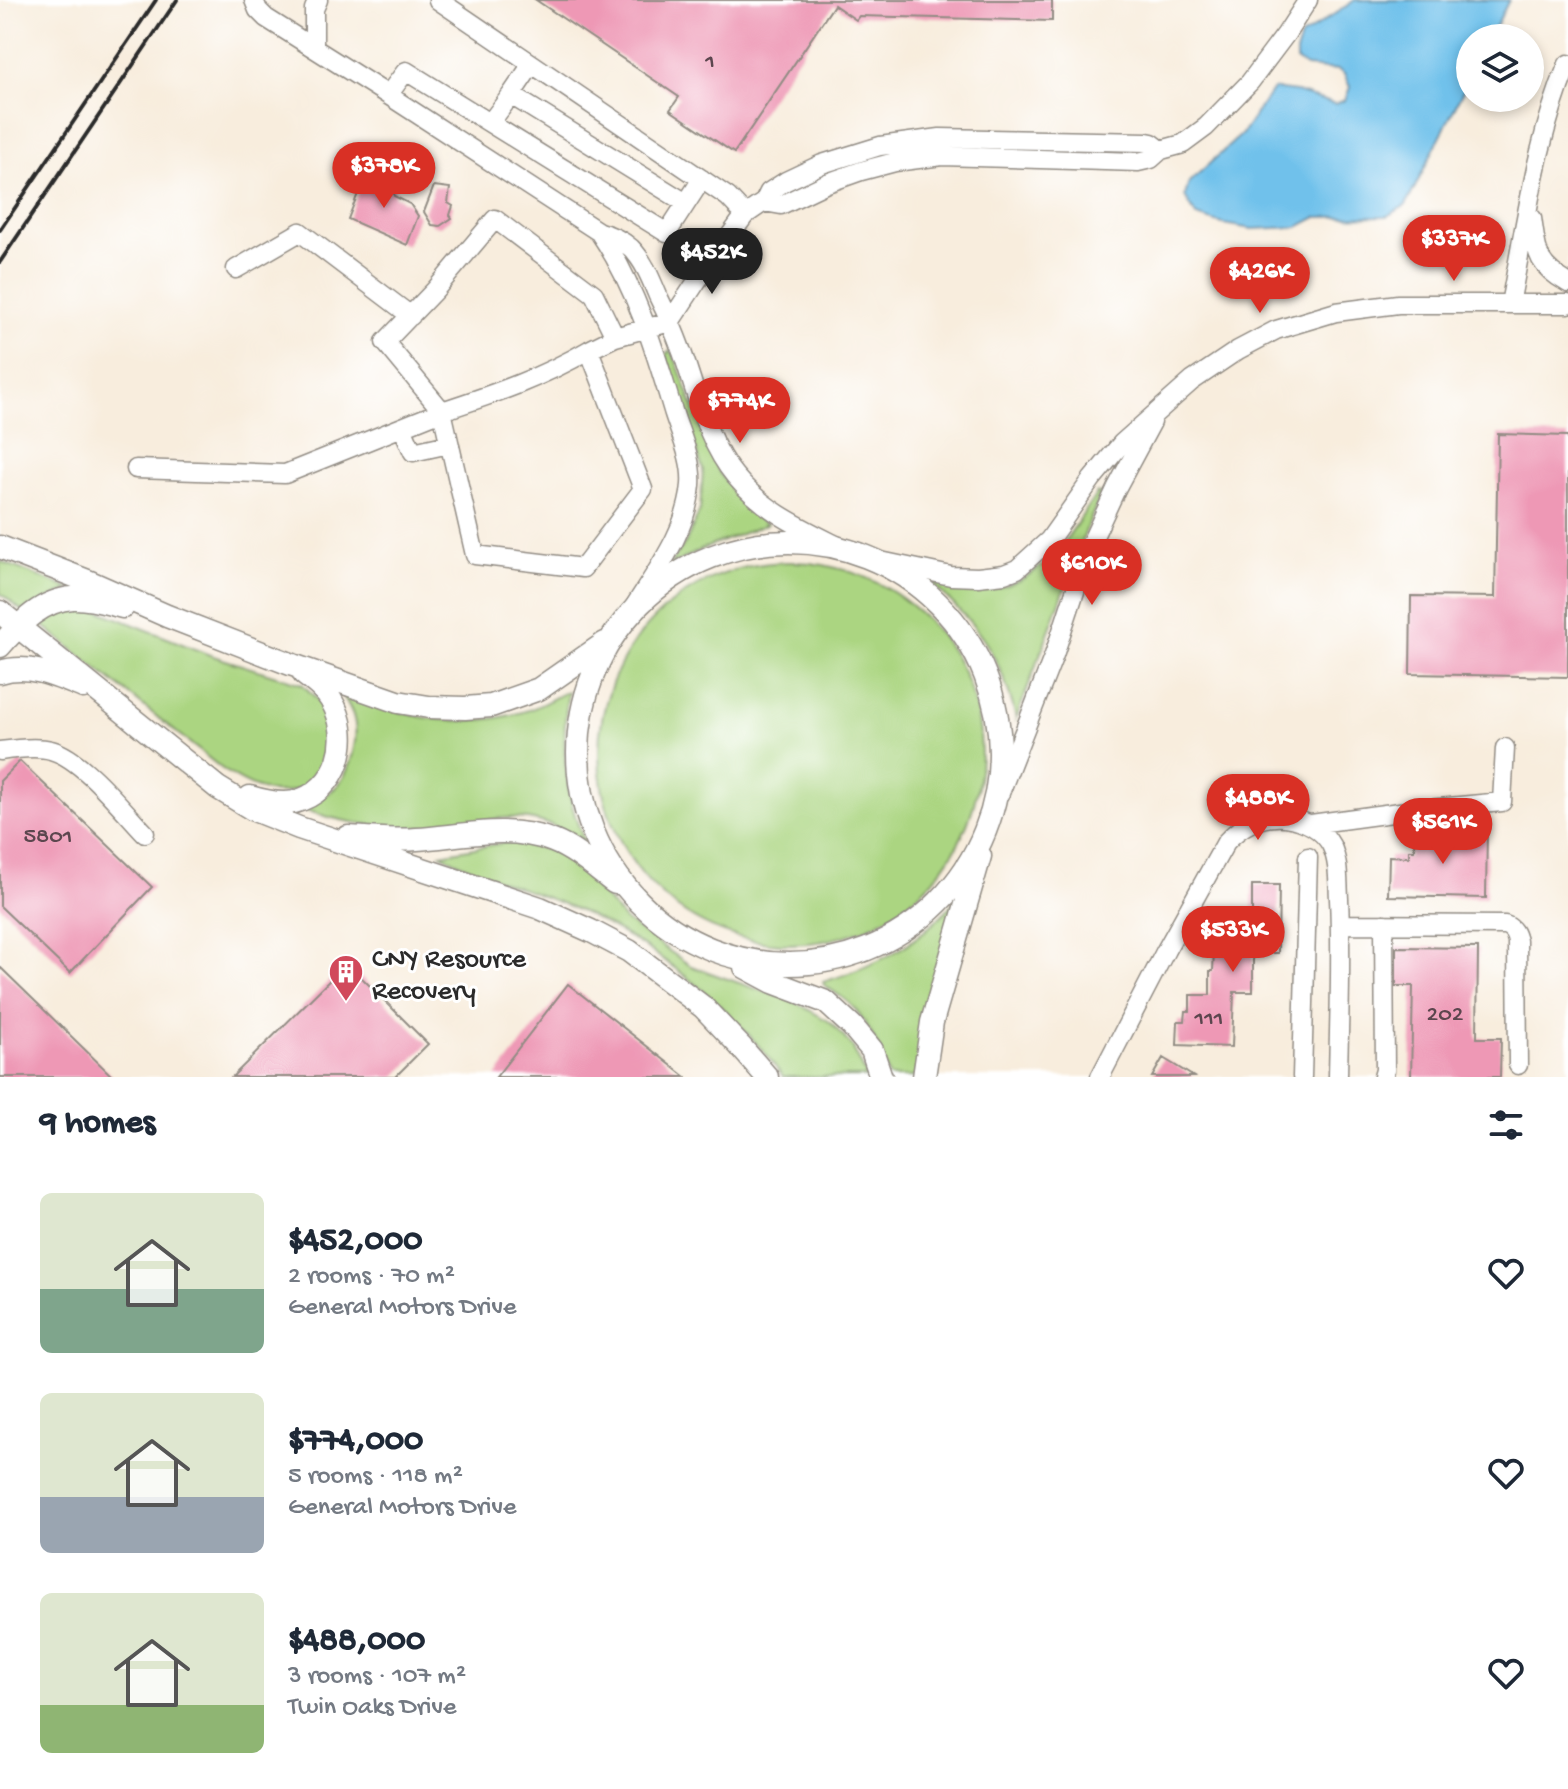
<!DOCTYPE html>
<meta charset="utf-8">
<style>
:root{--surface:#fff;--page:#f2f2f3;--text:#1f2937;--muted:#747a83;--accent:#d93025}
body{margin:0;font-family:"Gochi Hand",sans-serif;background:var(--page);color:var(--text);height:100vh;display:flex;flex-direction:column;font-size:30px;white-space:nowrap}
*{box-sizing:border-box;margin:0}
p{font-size:26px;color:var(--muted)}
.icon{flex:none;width:44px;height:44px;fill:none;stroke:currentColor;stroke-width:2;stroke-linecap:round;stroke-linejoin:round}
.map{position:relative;height:1077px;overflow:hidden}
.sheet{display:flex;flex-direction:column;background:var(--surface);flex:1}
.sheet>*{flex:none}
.buttons{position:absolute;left:1456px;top:24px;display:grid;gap:16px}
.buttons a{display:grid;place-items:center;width:88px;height:88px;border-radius:50%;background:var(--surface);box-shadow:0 4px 12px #0003;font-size:40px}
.price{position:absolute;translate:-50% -68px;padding:0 18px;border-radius:28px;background:var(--accent);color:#fff;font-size:26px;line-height:52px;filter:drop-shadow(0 2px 4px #0008)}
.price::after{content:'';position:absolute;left:50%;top:48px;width:24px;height:18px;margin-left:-12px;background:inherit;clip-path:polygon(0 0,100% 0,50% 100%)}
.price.on{background:#222;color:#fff}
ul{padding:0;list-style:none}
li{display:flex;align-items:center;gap:24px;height:200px;padding:0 40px}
li span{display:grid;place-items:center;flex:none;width:224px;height:160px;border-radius:12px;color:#555}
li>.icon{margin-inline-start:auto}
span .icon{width:96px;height:96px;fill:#fffc;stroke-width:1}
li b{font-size:34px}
h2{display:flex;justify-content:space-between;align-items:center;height:96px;padding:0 40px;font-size:34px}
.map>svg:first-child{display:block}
.green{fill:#abd581;stroke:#6b8056;stroke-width:2}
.water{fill:#6fc1eb;stroke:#4d768b;stroke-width:2}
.building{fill:#ee98b5}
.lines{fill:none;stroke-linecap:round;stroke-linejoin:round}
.minor-casing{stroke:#928c84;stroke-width:21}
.major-casing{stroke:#928c84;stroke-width:25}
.minor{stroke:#fff;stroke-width:18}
.major{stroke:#fff;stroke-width:22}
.rail{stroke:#2b2b2b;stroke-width:4}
.labels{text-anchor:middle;stroke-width:6;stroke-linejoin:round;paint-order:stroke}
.number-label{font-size:24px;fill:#5c464e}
.poi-label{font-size:28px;fill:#2b2b2b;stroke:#fff;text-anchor:start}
</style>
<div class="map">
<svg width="1568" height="1077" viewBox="0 0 1568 1077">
<rect width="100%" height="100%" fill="#fff"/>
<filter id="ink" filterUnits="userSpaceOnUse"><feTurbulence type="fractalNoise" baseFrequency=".0125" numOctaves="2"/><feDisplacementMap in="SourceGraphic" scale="16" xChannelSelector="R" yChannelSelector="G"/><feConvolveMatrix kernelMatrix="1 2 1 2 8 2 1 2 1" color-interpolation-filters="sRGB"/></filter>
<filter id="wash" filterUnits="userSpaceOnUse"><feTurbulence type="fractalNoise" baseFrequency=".006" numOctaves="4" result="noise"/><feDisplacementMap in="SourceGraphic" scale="32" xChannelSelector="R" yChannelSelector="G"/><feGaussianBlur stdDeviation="1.8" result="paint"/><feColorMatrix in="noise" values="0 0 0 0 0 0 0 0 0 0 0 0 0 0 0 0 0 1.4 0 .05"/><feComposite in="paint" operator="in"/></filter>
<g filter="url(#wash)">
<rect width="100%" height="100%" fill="#f8eddd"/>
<path class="green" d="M670,351L673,353L718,471L742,503L757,517L767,524L705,548L671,565L672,561L686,542L700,510L703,470L666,357V354Z
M1097,493L1101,494L1087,527L1074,564L1016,719C1002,657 979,626 932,584C950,582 969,591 988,589C1045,583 1068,536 1097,493Z
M0,561L70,589L22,611L0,593Z
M599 753a191 191 0 1 1 382 0a191 191 0 1 1-382 0Z
M87,606L210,655L302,684L331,713C331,723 334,750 332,757C330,762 323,768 320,772C291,808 253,790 221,768L36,620L47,611Z
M340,691C407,717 457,733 529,710C542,705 555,697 568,691C561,743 563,794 585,842C560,826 534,816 504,818C481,819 459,826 436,827C390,829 346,825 303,809C315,802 329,795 339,784C351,769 359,738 354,719C352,709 345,699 340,691Z
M508,842L550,850L573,863L626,921L691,966L759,990L788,998L830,1022L852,1046L867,1077H783C739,1015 671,958 604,923C568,903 529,892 491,877C474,871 457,862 441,854Z
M961,894L915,1077H889C881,1052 870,1023 850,1004C843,997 832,991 824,985L823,982C884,963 920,943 961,894Z"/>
<path class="water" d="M1355,0H1509L1490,38H1470V77L1406,205L1387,216L1317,217L1298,227L1252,229L1223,224L1196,216L1185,196L1189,182L1242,134L1273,89L1296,92L1335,104L1345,100L1350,87L1344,74L1338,70L1306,67L1296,60V53L1301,37Z"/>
<g id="blocks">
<path class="building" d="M536,0H1052V21L859,16L856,20L834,5L734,153L670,110L679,97Z
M365,176L396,180L394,196L410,204L418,216L407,245L348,219Z
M434,186L450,188L448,203L453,206L450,215L452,218L440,226L432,225L424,212Z
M1498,434L1568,436V677L1410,674L1411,596L1495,597Z
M20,761L152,887L70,973L0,906V781Z
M1442,825L1487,826L1486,898L1388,896L1389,856L1409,857V850H1414L1415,838H1442Z
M1252,885H1279L1278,953H1253V992H1234L1232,1047L1177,1045L1178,1021H1185L1186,1011H1190V995H1210V971H1213L1214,952H1231V926H1245V920H1252Z
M1396,947L1478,948L1477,1038H1501L1500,1077H1411L1413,986H1396Z
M347,963L428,1044L395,1077H232Z
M0,967L113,1077H0Z
M568,984L686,1077H496Z
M1163,1058L1194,1077H1152Z"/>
</g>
</g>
<g filter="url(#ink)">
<use href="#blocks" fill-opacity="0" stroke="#928c84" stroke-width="2"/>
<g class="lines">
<defs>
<path id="minor" d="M254,0L258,10L266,18L388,95L599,232C611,235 621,239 631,248C644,261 651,279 658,296C667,314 675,333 682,352C697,393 706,441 735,476C764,511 800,527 840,547
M438,0L728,197L745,215
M314,48V9L318,0
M388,95L406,71L667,233L702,179
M511,95L532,64
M490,123L511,95L686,203
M1161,150L1183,144L1206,127L1250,82L1286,34L1308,0
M1532,218C1537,252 1535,264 1568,283
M599,232C636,286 655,351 674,414C681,436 693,461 691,485C687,531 657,570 634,607
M236,269L300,232L411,316
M1510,304C1526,223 1536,140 1568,64
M589,350C541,378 494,394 442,411L475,555L583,568L643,489L589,350L615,337L670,322L697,281L745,215L764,202L769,192L786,181L822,164L880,146L940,138L1147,142L1152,143L1161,150L1151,159L1138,162L942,156L895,162L861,171L827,183L781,205L764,202
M402,427L413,452L449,444
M136,469L285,474L442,411L385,342L435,290L495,219L594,294L615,337
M885,562L951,576L978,577L1004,574L1017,569L1049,540L1092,479L1122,443L1192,381L1238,350L1276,330L1336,312L1398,304H1568
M0,751C14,749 37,746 51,750C82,758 122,809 145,833
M1000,793L1054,655L1091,543L1117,487L1152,422
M1311,824L1407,811L1502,802L1505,748
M1340,924L1505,925C1513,928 1515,933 1517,941L1518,1065
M1100,1077L1166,950L1226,842C1242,824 1261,815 1285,817C1304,820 1321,827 1331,845C1339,861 1338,881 1339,899C1342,958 1339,1018 1338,1077
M1302,1077L1308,857
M1383,1077L1385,1070L1384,924"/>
<path id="major" d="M578 753a211 211 0 1 1 422 0a211 211 0 1 1-422 0Z
M0,547L90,582L167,616L293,665L398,702L429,707L465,708L491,706L539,689L605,643
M0,612L218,788L254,810L299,828L540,908L591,931L629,951L703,1007L740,1046L767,1077
M0,646C20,624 41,600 73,598C89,597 107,603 123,607
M0,672C29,663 56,676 83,687
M250,797C263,801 279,805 294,802C339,791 354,737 331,700C325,689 314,682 304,674
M348,837C371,838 395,841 417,839C463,836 509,824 553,841C576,850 596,869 615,883
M745,967L773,982L826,1002L852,1026L872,1050L881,1077
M924,1077L932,1022L980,856"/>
</defs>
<use href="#minor" class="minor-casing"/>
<use href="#major" class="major-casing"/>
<use href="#minor" class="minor"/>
<use href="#major" class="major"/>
<path class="rail" d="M0,230L156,0
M0,262L177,0"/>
</g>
</g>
<defs>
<symbol id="building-pin" viewBox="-11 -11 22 30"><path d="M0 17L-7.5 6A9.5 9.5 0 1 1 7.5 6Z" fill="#d1495b" stroke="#fff"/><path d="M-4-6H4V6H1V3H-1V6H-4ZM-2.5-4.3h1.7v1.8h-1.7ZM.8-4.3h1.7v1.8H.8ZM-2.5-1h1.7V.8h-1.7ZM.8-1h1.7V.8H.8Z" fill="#fff"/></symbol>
</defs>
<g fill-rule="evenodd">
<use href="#building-pin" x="326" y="952" width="40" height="54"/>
</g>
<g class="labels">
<g class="number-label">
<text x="710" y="67">1</text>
<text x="48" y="842">5801</text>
<text x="1445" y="1020">202</text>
<text x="1209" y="1024">111</text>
</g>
<g class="poi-label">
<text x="372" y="966">CNY Resource<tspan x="372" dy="32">Recovery</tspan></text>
</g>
</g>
</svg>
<div class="buttons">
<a><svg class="icon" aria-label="layers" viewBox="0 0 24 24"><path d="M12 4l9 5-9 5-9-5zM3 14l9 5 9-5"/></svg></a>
</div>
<b class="price" style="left:384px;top:210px">$378K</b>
<b class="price" style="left:1454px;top:283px">$337K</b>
<b class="price on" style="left:712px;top:296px">$452K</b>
<b class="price" style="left:1260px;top:315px">$426K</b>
<b class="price" style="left:740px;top:445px">$774K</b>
<b class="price" style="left:1092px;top:607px">$610K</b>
<b class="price" style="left:1258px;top:842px">$488K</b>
<b class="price" style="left:1443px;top:866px">$561K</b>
<b class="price" style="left:1233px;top:974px">$533K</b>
</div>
<section class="sheet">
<h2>9 homes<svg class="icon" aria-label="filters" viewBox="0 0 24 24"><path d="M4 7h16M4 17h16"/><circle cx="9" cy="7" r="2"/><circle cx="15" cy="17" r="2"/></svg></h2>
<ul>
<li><span style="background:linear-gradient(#dfe7d0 60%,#7fa58c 0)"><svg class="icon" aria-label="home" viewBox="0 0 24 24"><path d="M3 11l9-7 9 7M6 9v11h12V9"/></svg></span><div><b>$452,000</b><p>2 rooms · 70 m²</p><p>General Motors Drive</p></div><svg class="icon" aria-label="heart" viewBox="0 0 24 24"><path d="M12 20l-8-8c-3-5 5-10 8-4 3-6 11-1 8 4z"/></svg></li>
<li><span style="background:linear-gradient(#dfe7d0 65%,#9aa5b1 0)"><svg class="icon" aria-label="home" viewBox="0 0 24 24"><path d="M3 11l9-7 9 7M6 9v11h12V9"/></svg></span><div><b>$774,000</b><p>5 rooms · 118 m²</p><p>General Motors Drive</p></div><svg class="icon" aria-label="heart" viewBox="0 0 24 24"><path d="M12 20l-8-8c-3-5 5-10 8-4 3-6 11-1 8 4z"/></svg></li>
<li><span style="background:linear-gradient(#dfe7d0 70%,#8fb573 0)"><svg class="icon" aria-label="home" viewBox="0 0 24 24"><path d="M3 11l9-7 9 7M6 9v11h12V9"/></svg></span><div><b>$488,000</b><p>3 rooms · 107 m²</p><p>Twin Oaks Drive</p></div><svg class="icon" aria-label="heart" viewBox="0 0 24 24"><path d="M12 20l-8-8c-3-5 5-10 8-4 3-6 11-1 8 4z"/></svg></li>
</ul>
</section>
